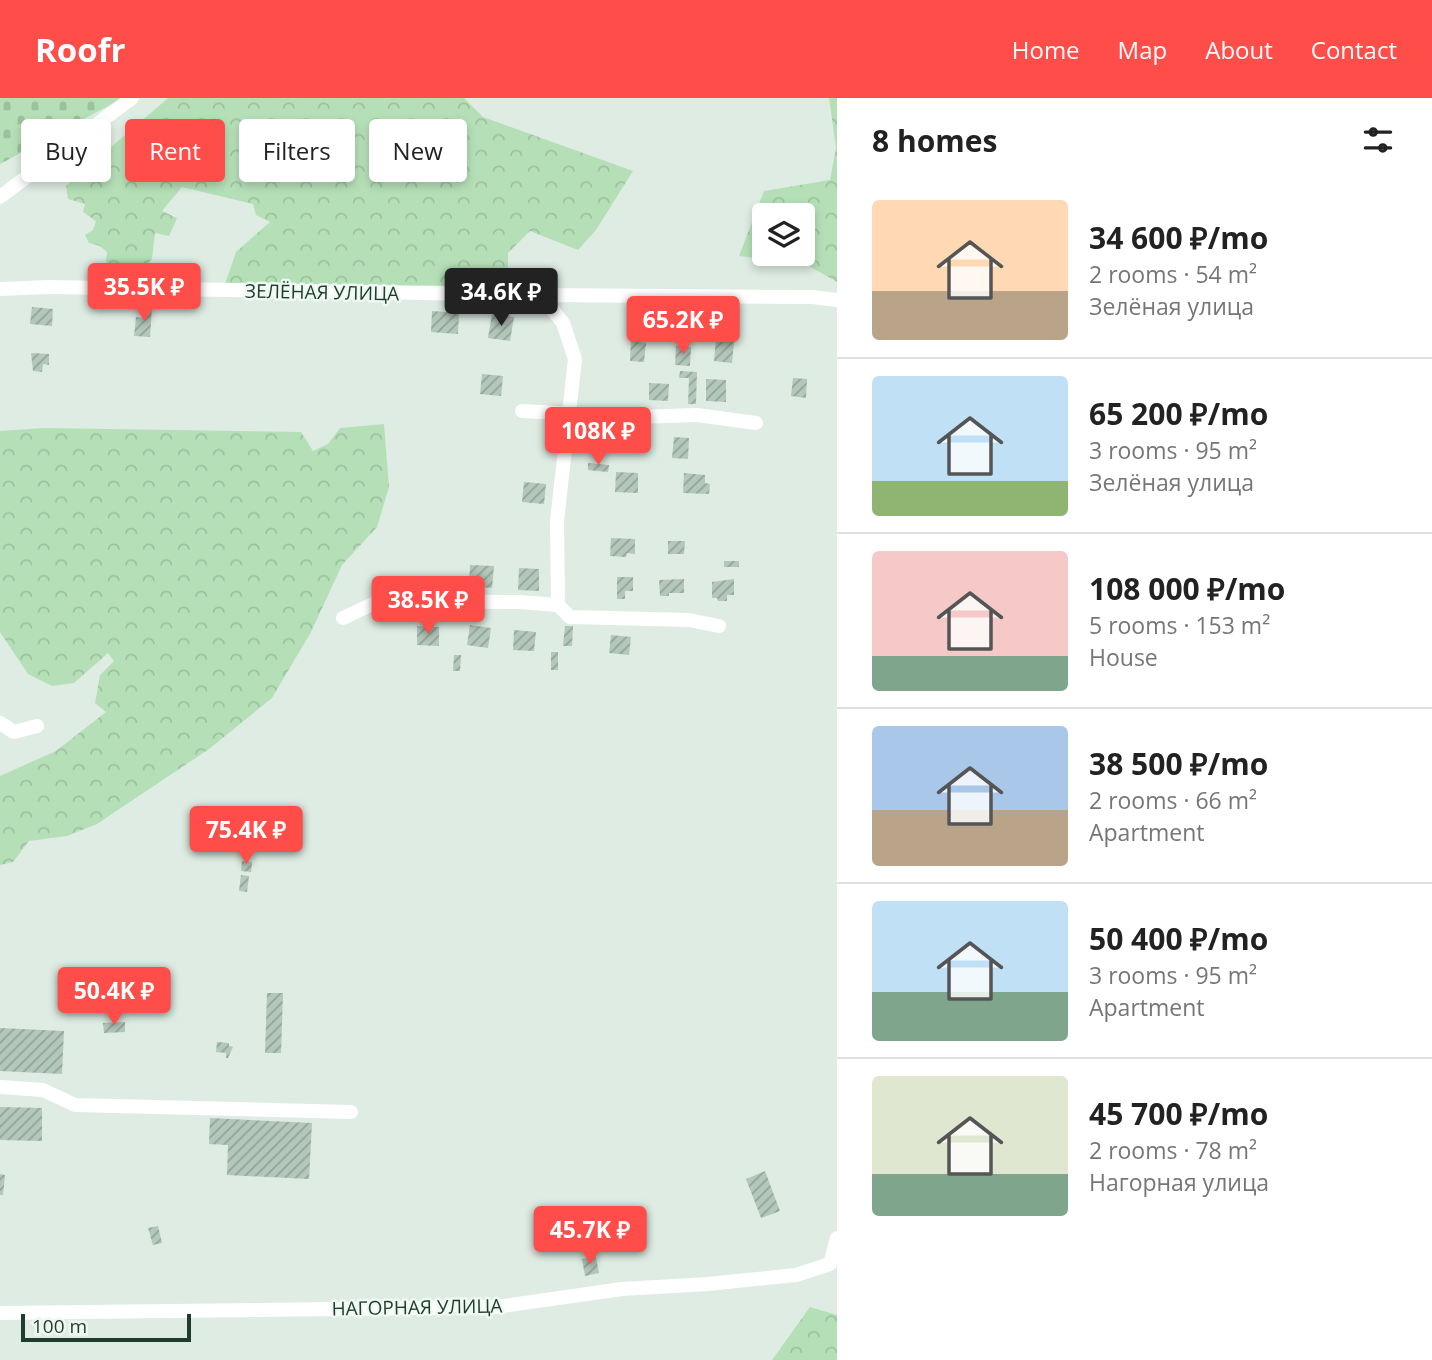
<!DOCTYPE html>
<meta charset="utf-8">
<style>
:root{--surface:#fff;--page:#f6f6f6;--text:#222;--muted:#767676;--line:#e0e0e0;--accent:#ff4d49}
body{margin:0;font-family:"Open Sans",sans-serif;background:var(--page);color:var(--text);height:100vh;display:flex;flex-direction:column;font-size:26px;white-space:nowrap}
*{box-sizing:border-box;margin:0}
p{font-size:23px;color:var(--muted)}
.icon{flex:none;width:38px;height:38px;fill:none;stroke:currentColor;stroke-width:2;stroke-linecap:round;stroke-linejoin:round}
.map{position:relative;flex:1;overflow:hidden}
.side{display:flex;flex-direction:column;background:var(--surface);width:595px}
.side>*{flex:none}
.top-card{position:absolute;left:21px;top:21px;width:665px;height:63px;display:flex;gap:14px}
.controls{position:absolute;left:752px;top:105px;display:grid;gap:14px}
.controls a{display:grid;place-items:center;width:63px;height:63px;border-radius:7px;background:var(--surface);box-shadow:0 4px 10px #0003;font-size:35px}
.scale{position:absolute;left:21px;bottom:18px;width:170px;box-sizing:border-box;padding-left:7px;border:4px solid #1e3d2e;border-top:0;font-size:19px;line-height:24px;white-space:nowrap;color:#1e3d2e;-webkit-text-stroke:5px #eff8f2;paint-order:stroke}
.price{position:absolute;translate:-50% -60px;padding:0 16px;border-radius:7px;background:var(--accent);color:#fff;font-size:23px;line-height:46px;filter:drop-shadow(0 2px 4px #0008)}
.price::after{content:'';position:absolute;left:50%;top:42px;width:21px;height:16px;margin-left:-10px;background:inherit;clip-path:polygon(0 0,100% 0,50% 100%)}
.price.on{background:#222;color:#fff}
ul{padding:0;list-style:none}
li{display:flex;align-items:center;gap:21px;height:175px;padding:0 35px}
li+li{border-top:2px solid var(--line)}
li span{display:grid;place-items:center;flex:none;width:196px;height:140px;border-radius:7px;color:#555}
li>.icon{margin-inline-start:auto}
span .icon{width:84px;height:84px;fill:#fffc;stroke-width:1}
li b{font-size:30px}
h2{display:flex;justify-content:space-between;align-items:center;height:84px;padding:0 35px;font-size:30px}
.tag{padding:0 24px;border-radius:7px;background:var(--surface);box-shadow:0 4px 10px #0003;font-size:24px;line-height:63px}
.tag.on{background:var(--accent);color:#fff}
header{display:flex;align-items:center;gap:42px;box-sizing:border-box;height:98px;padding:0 35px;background:var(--accent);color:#fff}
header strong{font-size:33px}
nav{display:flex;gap:38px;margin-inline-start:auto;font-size:24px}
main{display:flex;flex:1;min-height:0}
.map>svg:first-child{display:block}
.forest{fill:url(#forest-crowns);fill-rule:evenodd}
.cemetery{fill:url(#cemetery-stones)}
.building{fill:url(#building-hatch)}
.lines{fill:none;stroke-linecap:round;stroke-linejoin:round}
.minor{stroke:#fff;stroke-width:14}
.labels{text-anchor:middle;stroke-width:5;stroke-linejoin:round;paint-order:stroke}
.street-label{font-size:19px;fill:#1e3d2e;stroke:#eff8f2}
</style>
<header>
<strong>Roofr</strong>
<nav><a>Home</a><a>Map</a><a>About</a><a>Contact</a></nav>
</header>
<main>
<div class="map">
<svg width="837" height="1262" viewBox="0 0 837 1262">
<defs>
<pattern id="forest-crowns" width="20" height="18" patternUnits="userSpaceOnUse" patternTransform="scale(1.75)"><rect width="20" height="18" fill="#b5e0b7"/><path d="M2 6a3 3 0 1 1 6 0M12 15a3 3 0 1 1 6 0" fill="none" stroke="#9bc19e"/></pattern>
<pattern id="cemetery-stones" width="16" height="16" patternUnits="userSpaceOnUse" patternTransform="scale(1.75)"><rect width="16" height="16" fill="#b5e0b7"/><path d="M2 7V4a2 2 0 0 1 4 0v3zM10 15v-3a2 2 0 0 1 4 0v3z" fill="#9bc19e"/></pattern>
<pattern id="building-hatch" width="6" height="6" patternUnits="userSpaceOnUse" patternTransform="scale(1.75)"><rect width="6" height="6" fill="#b4c7bb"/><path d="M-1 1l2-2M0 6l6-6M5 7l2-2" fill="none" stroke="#92a398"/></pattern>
</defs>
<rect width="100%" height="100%" fill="#deece3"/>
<path class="forest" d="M168,0H464L483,19L633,73L596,132L578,152L530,133L508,155V188L225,186L236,154L270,124L256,117L253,106L182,89L162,113L177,120L169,138L155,135L152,161L130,185L118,179L115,169L106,164L107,154L100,148L89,145L85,137L93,132L96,123L83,114L85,106L68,101L66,88Z
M829,0H837V184L807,167L739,158L764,93L830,82L836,50ZM765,117H803V156H765Z
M384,326L389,389L377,429L342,467L311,534L272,600L209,651L97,726L67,738L29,743L13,764L0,767V678L56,653L106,614L95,605L100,577L114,563L108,555L74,585L52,588L28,576L0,534V333L44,330L301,334L313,353L328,346L340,330Z
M810,1209L837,1217V1262H772Z"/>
<path class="cemetery" d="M0,0H123L0,66Z"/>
<path class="building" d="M143,208L152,209L150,239L134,238L136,219L142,220Z
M32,209L53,211L52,228L30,226Z
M432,213L459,215L458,236L431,234Z
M492,216L514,219L510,243L488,240Z
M631,240L641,241V244L646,245L644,264L630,263Z
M716,241L734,243L732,265L714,263Z
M676,248L691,249L690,268L675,267Z
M31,255L49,256V267L43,266L42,274L33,273Z
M680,273L697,274L696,306H688L689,280H679Z
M482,276L503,278L501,298L480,296Z
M793,280L807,281L806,300L791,298Z
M706,281L726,282V304L706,303Z
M649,285L669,286L668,303L649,302Z
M546,331H555L554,348L546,347Z
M674,339L689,340L688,361L672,360Z
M588,365L609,367L608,374L588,372Z
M616,374L638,375V395L615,394Z
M684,375L705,377V385L710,386L709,396L683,395Z
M524,384L546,386L544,406L522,404Z
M611,440L635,441V456L627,455L626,459L610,458Z
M668,443H685L684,456H668Z
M724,463H739V469H724Z
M470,467L494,468L492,490L469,488Z
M519,470L539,471V493L518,492Z
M423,479L434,482L432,490L420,486Z
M617,479H633V493H625V501H617Z
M684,481V495H669V498H660L659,482Z
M734,481V497H727V503H718L717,500H712V484Z
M470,527L491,530L488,550L467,547Z
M417,528L439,529V548L417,547Z
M565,528H573L572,548H563Z
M514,532L536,534L534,553L513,552Z
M611,537L631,539L629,557L609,555Z
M551,554H558V572H551Z
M454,557H461L460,573H453Z
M242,763L252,764L251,774L241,773Z
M241,777L249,778L247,794L239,793Z
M267,895H283L281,955H265Z
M125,924V934L104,935L103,925Z
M0,930L64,933L62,976L0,973Z
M217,944L229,945V948L233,949L228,960H226V955L216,954Z
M0,1009L42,1010V1043L0,1042Z
M210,1020L312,1025L309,1081L227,1077L228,1047L209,1046Z
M765,1073L780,1113L761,1120L746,1081Z
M0,1076L5,1077L3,1097H0Z
M158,1128L162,1145L153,1147L148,1130Z
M596,1159L599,1175L585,1178L582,1161Z"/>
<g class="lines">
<path class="minor" d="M0,99L132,0
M0,191L48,189L541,197L812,199L837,202
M541,197L563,225L575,261L557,423L558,507
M522,313L637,319L697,317L756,325
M343,520L379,503L519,504L558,507L570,519L689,522L719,528
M0,625L14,634L37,628
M0,989L43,992L75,1007L351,1014
M830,1166L837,1140
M0,1215L496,1209L622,1191L708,1186L796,1177L830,1166"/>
</g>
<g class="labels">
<g class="street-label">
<text transform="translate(322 194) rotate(1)" y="7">ЗЕЛЁНАЯ УЛИЦА</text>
<text transform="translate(417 1209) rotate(-1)" y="7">НАГОРНАЯ УЛИЦА</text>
</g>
</g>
</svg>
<div class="controls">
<a><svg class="icon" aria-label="layers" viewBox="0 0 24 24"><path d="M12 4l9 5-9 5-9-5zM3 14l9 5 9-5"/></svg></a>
</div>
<div class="scale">100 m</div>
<b class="price" style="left:144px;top:225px">35.5K ₽</b>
<b class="price on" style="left:501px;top:230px">34.6K ₽</b>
<b class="price" style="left:683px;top:258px">65.2K ₽</b>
<b class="price" style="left:598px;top:369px">108K ₽</b>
<b class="price" style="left:428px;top:538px">38.5K ₽</b>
<b class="price" style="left:246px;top:768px">75.4K ₽</b>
<b class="price" style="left:114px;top:929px">50.4K ₽</b>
<b class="price" style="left:590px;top:1168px">45.7K ₽</b>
<div class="top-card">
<a class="tag">Buy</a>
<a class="tag on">Rent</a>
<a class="tag">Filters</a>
<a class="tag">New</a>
</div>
</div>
<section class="side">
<h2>8 homes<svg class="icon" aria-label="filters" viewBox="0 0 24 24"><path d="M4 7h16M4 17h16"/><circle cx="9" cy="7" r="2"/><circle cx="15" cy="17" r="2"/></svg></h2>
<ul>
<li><span style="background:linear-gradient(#ffd9b3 65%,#b9a48a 0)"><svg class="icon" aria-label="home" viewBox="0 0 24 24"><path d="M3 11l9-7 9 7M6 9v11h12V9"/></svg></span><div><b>34 600 ₽/mo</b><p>2 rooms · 54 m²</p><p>Зелёная улица</p></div></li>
<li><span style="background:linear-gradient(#bfe0f5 75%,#8fb573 0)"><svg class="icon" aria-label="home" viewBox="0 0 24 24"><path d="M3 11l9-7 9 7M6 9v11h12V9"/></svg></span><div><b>65 200 ₽/mo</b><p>3 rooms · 95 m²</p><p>Зелёная улица</p></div></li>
<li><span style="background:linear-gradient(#f6c9c9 75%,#7fa58c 0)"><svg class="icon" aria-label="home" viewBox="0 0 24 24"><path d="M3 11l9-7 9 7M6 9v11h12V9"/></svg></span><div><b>108 000 ₽/mo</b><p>5 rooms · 153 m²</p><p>House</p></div></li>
<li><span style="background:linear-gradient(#a9c7e8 60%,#b9a48a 0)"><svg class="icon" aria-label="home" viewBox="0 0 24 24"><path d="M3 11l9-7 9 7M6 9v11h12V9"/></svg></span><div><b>38 500 ₽/mo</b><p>2 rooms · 66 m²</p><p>Apartment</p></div></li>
<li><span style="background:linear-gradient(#bfe0f5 65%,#7fa58c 0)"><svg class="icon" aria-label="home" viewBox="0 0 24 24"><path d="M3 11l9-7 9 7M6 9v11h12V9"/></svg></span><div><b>50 400 ₽/mo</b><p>3 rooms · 95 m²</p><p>Apartment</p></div></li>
<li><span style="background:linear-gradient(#dfe7d0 70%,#7fa58c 0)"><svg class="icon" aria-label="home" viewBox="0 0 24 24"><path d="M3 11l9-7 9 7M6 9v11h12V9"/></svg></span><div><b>45 700 ₽/mo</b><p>2 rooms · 78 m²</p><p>Нагорная улица</p></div></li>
</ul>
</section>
</main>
